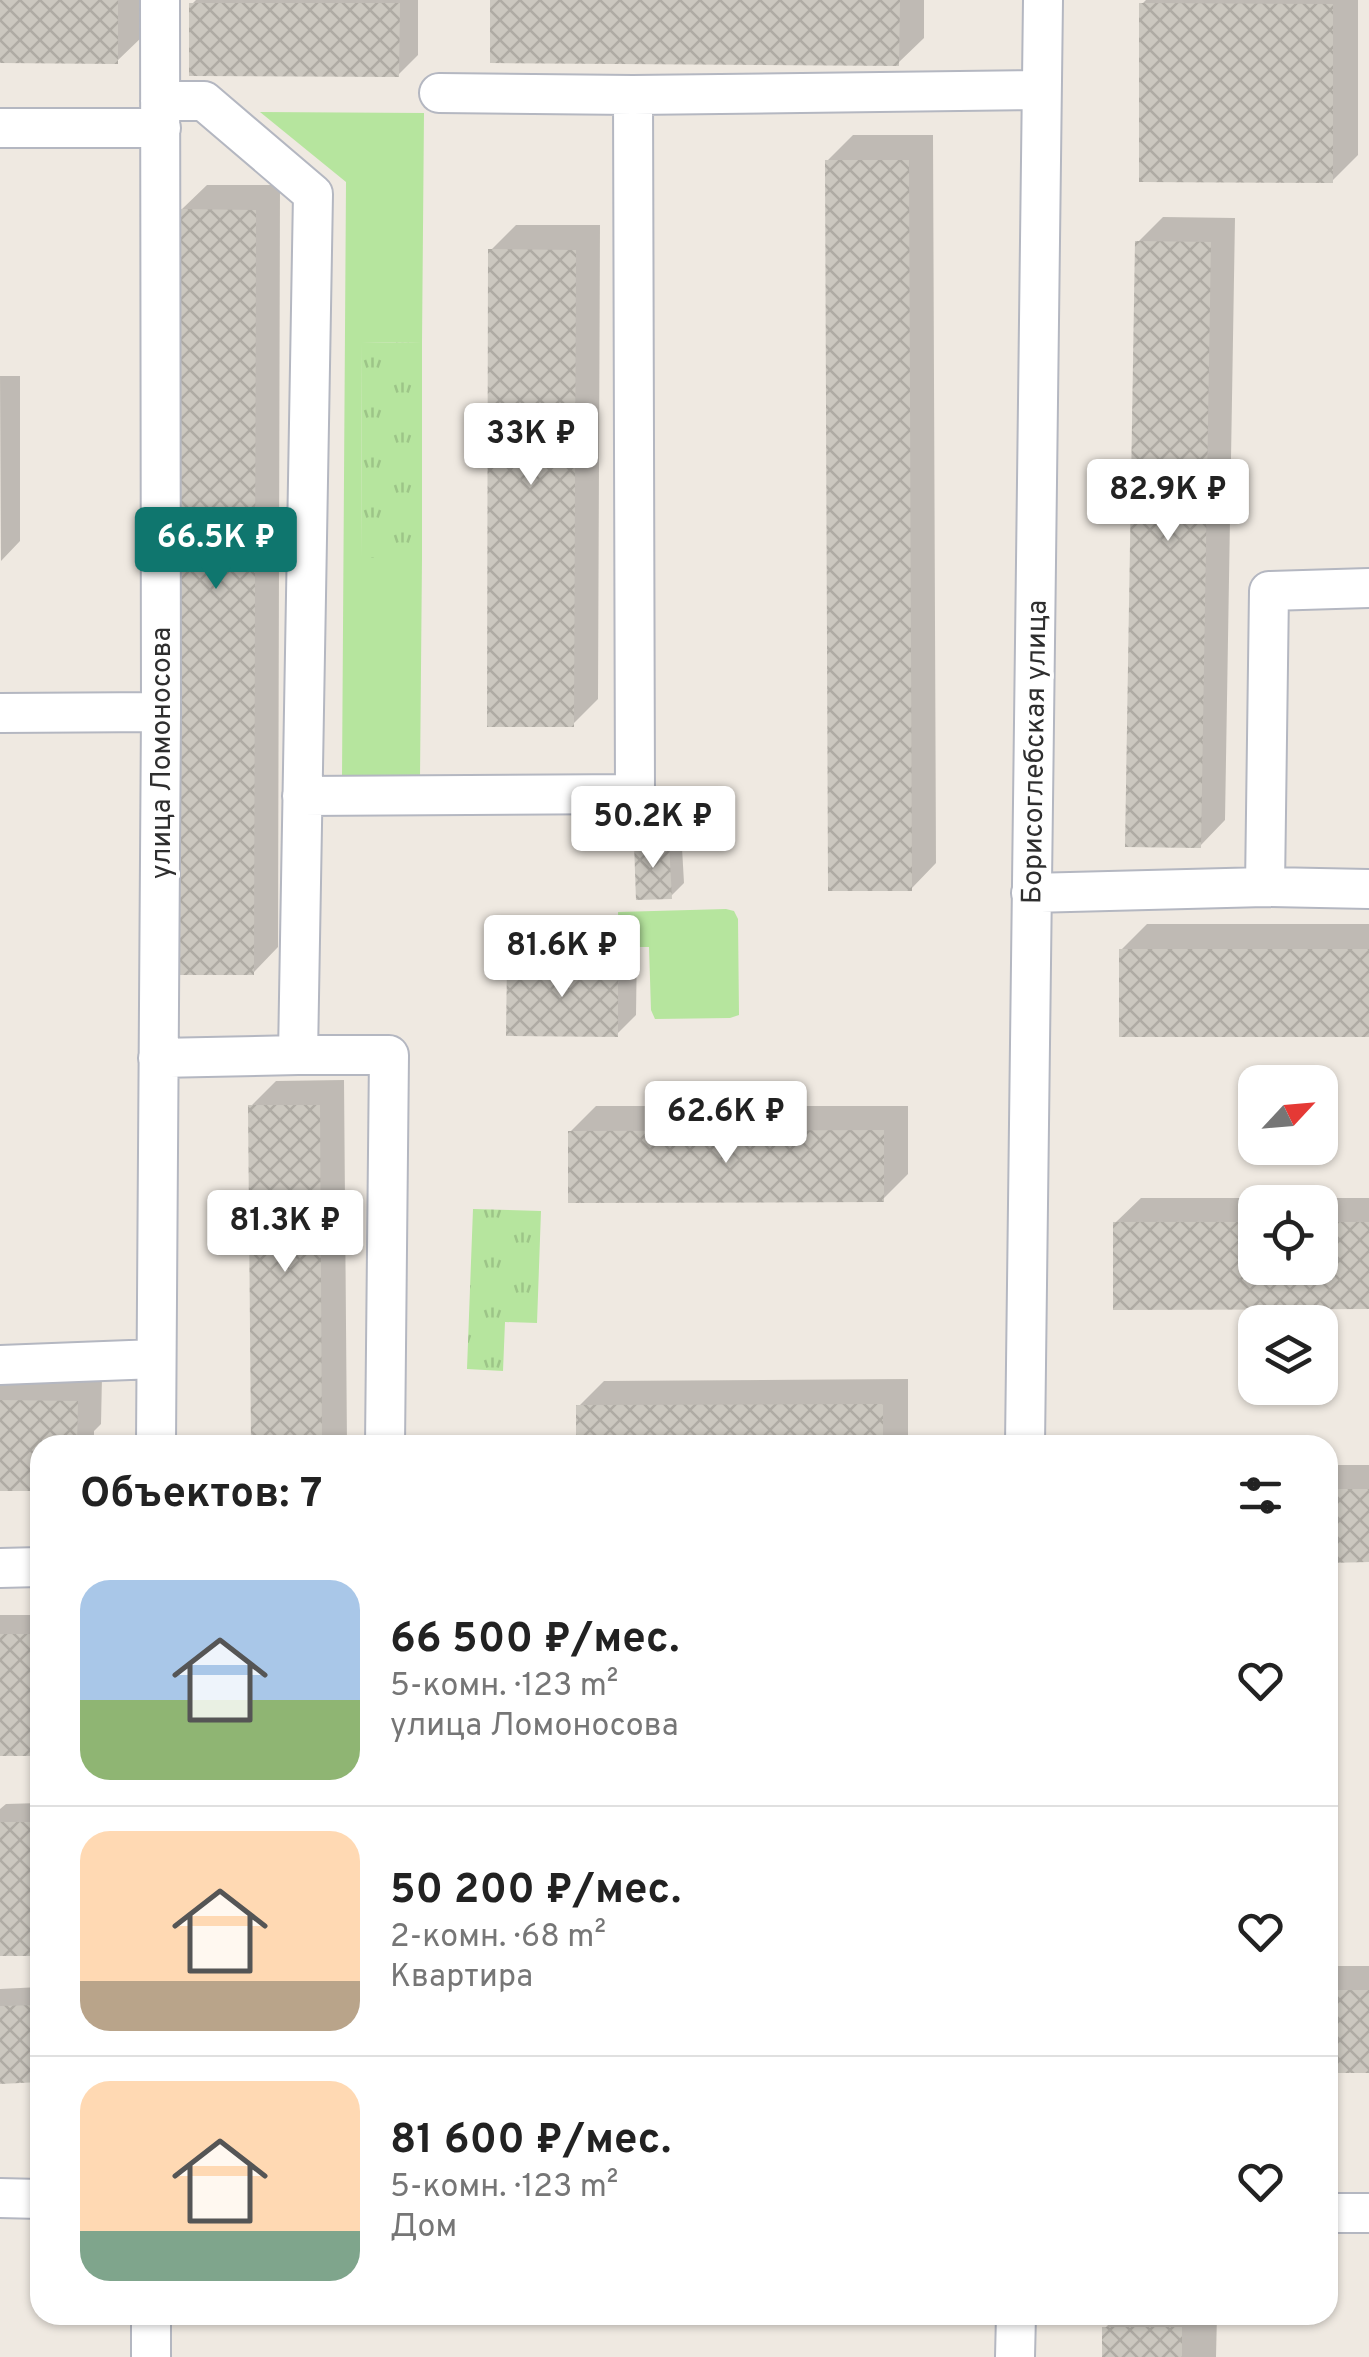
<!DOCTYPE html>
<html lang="ru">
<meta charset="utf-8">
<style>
:root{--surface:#fff;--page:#f2f2f2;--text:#222;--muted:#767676;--line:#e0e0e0;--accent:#0f766e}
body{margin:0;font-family:Overpass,sans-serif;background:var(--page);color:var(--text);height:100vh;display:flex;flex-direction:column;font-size:38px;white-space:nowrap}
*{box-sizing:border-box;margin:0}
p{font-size:32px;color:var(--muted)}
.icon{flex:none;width:55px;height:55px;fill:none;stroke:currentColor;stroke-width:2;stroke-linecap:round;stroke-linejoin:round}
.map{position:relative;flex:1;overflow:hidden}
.panel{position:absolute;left:30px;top:1435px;width:1308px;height:890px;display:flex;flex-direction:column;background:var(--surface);border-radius:30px;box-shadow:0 2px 8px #0004}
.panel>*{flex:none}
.needle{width:65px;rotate:64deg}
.buttons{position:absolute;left:1238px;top:1065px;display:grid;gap:20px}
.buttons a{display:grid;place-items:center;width:100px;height:100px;border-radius:20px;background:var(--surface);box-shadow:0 2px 8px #0004;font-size:50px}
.price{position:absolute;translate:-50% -85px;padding:0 22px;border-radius:10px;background:#fff;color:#222;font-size:32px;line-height:65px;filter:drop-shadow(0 2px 5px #0008)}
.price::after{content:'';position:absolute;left:50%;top:60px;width:30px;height:22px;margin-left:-15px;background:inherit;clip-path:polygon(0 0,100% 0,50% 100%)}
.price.on{background:var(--accent);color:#fff}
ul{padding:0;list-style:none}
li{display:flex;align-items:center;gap:30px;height:250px;padding:0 50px}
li+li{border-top:2px solid var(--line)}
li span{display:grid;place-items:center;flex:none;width:280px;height:200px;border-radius:30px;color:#555}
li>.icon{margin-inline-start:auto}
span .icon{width:120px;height:120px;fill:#fffc;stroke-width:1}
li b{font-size:42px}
h2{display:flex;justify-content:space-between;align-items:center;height:120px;padding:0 50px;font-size:42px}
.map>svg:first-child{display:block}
.grass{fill:#b6e59e}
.park{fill:url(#park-tufts)}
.shadow{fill:#0003;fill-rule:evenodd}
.building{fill:url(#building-cross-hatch)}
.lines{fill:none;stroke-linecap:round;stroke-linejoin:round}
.minor-casing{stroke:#b4b7c1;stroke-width:42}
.minor{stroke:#fff;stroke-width:38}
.labels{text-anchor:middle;stroke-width:8;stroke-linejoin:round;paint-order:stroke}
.street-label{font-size:28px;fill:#2e2e2e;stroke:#fff}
</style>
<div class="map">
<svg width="1369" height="2357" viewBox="0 0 1369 2357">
<defs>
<pattern id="park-tufts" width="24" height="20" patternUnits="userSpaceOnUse" patternTransform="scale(2.5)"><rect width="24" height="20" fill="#b6e59e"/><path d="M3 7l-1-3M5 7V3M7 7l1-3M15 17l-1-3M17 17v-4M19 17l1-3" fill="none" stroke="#9dc588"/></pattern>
<pattern id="building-cross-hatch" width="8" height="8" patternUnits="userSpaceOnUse" patternTransform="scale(2.5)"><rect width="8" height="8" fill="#cbc7bf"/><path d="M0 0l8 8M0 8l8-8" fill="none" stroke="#afaba4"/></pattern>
</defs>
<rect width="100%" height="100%" fill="#efe9e1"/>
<path class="grass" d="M260,112L424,113L422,343L362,342L361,557L422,558L420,778L342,777L346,182Z
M726,909L734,911L738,919L739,1015L730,1018L655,1019L651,1010L649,947H619L618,912Z"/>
<path class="park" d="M362,342L422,343V558H361Z
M473,1209L541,1211L537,1323L505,1322L503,1371L467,1369Z"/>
<path class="shadow" d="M0,0H143V36L117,61H0Z
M196,0H418V55L398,75L192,4Z
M492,0H924V38L898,63Z
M1146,0H1358V155L1332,181L1142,4Z
M853,135H933L936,863L911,889L827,161Z
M207,185H280L278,947L253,973L181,210Z
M1163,217L1235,218L1225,820L1200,846L1138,242Z
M516,225H600L598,699L572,725L491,250Z
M0,376H20V541L1,561Z
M681,830L684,883L671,896L636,844L649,831Z
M1147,924H1369V1034L1121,950Z
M529,943L637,944L636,1015L617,1034L510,963Z
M344,1080L347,1445H253L251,1106L276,1081Z
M596,1106H908V1174L882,1200L570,1132Z
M1141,1198H1369V1307L1115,1223ZM1255,1202H1320V1268H1255Z
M0,1375L102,1376L101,1424L94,1431V1445H40V1481L29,1489H0Z
M908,1379V1445H579V1406L604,1381Z
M1328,1465H1369V1560H1328Z
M0,1615H40V1754H0Z
M40,1803V1954H0V1809L6,1804Z
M1328,1966H1369V2070L1328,2071Z
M40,1987V2080L0,2081V1989Z
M1118,2315H1217L1216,2357H1105V2328Z"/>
<path class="building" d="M0,0H118V64L0,63Z
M490,0H900L899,66L490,63Z
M189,3H400L399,77L189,76Z
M1139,3L1333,4V183L1139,182Z
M825,160H909L912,891H828Z
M179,209L256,210L254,975H177Z
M1135,241L1211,242L1201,848L1125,847Z
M488,249L576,250L574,727H487Z
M669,842L672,899L636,900L634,843Z
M1119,949H1369V1037H1119Z
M507,962L618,963V1037L506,1036Z
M248,1105H320L322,1445H251Z
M884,1130V1202L568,1203V1131Z
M1113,1222H1255V1268H1320V1222H1369V1309L1113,1310Z
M0,1400L78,1401L77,1445H40V1483H30V1491H0Z
M883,1404V1445H576V1405Z
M1328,1489H1369V1562L1328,1563Z
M0,1634H40V1756H0Z
M0,1822H40V1956H0Z
M1328,1990H1369V2073H1328Z
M40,2005V2082L0,2084V2006Z
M1102,2327H1182V2357H1102Z"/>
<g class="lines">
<defs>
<path id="minor" d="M439,93L633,95L1040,90
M0,128H161
M0,713L161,712
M302,796L635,794L633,95
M1265,887L1269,591L1369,588
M1031,893L1265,887L1369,889
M298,1055H389L385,1445
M158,1058L298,1055L313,194L204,101H160
M0,1365L156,1359
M156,1445L161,712L160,0
M1025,1445L1043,0
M0,1568L40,1567
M0,2198L40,2199
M1328,2213H1369
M151,2357V2315
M1015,2357L1016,2315"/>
</defs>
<use href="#minor" class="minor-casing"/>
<use href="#minor" class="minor"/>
</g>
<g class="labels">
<g class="street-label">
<text transform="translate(1033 752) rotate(-89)" y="10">Борисоглебская улица</text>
<text transform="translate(160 753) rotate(-90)" y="10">улица Ломоносова</text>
</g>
</g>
</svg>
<div class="buttons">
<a><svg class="needle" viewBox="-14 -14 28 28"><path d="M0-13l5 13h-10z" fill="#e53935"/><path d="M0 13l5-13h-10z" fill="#767676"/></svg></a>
<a><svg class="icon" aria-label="locate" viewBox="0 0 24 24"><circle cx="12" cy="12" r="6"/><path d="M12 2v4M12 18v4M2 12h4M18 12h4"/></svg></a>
<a><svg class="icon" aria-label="layers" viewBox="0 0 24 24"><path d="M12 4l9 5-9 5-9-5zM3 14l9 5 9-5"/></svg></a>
</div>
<b class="price" style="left:531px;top:488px">33K ₽</b>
<b class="price" style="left:1168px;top:544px">82.9K ₽</b>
<b class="price on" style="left:216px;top:592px">66.5K ₽</b>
<b class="price" style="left:653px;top:871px">50.2K ₽</b>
<b class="price" style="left:562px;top:1000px">81.6K ₽</b>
<b class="price" style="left:726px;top:1166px">62.6K ₽</b>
<b class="price" style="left:285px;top:1275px">81.3K ₽</b>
<section class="panel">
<h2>Объектов: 7<svg class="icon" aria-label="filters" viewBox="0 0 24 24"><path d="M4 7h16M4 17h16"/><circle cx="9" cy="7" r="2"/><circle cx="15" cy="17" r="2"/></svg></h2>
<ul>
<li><span style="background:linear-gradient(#a9c7e8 60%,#8fb573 0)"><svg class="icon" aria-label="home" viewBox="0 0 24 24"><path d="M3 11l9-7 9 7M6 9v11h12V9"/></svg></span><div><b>66 500 ₽/мес.</b><p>5-комн. · 123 m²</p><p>улица Ломоносова</p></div><svg class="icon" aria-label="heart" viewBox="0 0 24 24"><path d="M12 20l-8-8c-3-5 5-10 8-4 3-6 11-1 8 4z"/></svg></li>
<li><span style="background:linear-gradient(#ffd9b3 75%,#b9a48a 0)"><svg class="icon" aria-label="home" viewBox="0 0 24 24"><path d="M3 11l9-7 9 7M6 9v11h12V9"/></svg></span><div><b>50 200 ₽/мес.</b><p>2-комн. · 68 m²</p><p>Квартира</p></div><svg class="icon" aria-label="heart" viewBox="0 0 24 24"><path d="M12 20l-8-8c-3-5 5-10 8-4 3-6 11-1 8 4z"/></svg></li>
<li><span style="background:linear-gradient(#ffd9b3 75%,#7fa58c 0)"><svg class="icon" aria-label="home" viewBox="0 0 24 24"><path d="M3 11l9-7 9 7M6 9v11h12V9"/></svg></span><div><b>81 600 ₽/мес.</b><p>5-комн. · 123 m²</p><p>Дом</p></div><svg class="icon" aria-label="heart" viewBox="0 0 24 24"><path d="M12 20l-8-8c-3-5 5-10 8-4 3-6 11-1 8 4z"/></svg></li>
</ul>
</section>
</div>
